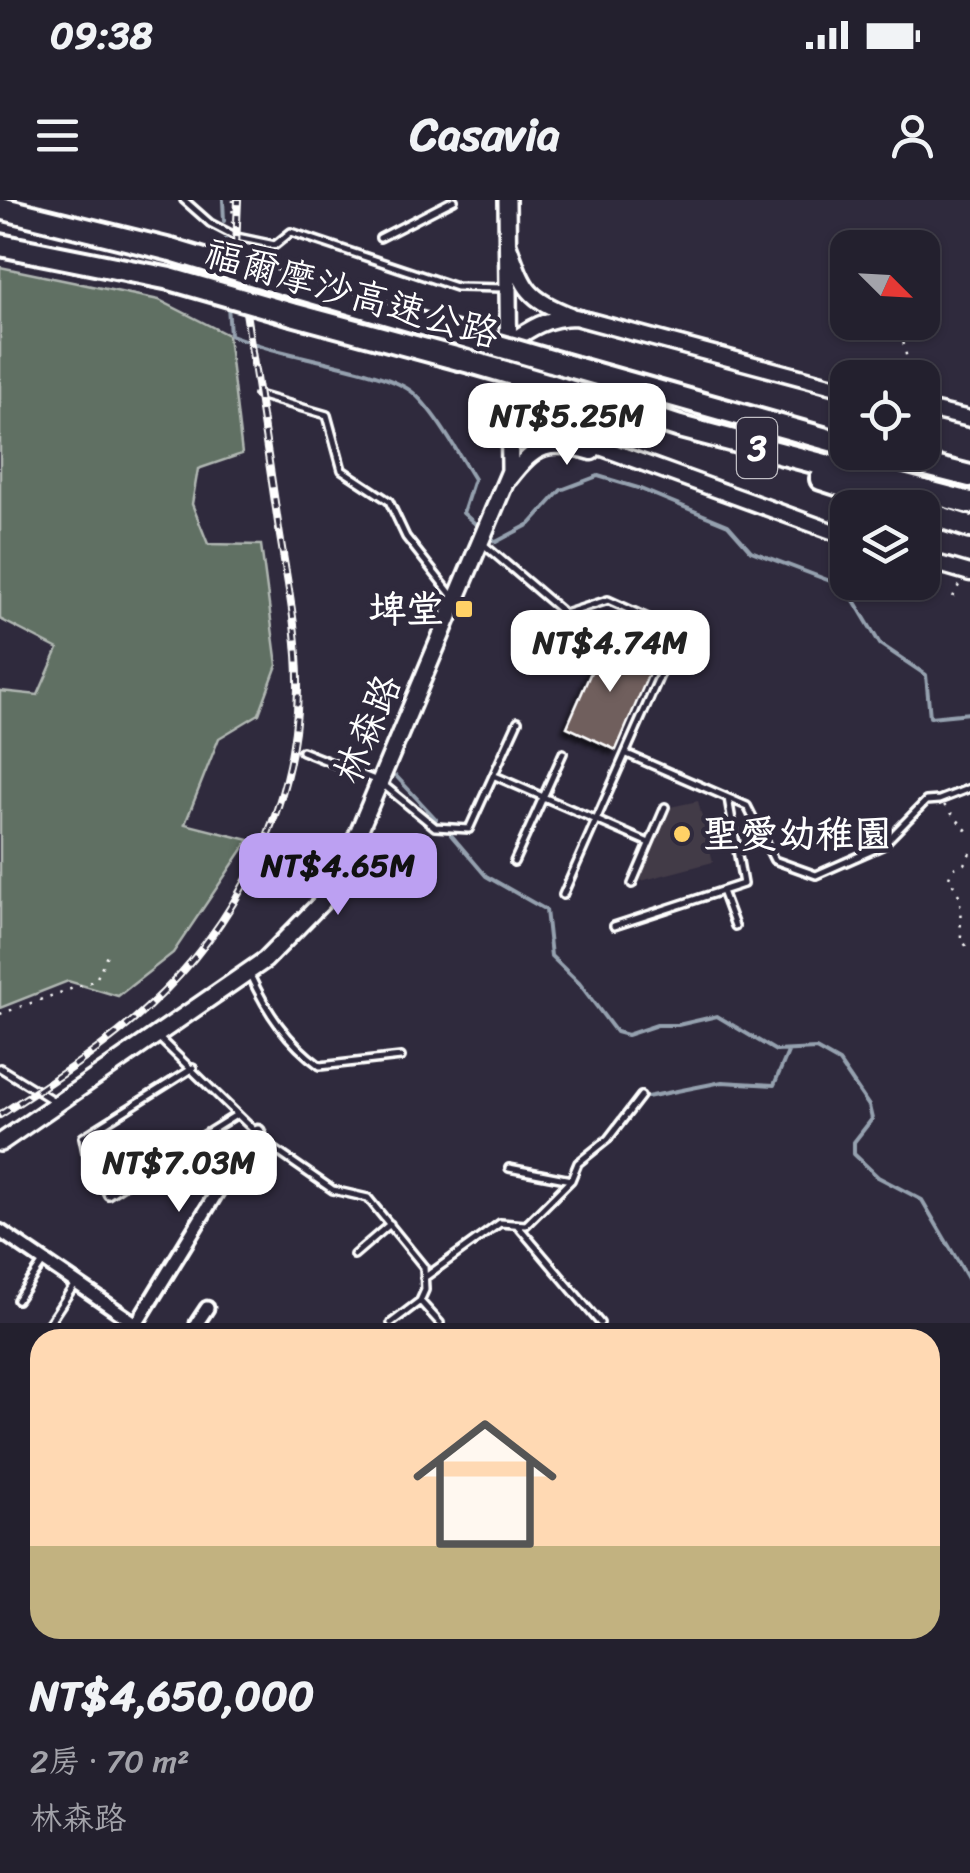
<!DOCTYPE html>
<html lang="zh-TW">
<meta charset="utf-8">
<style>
:root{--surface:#23202e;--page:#2b2836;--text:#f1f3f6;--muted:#a3a3aa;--line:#403e4a;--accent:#bca0f2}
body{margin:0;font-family:Sriracha,"LXGW WenKai TC",sans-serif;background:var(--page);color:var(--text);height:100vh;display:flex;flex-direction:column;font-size:38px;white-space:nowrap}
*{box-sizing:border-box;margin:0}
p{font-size:32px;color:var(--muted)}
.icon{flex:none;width:55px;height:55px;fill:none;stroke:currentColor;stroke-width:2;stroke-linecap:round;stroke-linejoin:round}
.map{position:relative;height:1123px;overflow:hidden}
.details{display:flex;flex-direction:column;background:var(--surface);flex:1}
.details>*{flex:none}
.needle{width:65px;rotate:114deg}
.controls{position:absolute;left:830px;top:30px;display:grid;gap:20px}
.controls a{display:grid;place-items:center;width:110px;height:110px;border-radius:20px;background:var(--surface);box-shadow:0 2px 8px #0004,0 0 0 2px var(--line);font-size:50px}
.price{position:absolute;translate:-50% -85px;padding:0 22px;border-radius:20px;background:#fff;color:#222;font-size:32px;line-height:65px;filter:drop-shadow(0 2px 5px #0008)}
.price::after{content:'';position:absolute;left:50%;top:60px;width:30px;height:22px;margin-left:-15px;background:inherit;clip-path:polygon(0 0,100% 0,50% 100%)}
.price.current{background:var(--accent);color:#111}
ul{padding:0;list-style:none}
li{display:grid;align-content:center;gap:20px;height:530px;padding:0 30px}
li span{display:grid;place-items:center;height:310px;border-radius:30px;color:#555}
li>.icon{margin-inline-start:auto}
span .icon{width:180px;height:180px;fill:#fffc;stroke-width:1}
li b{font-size:42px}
.status{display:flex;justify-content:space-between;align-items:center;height:70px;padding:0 50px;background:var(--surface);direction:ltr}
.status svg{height:28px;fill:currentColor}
header{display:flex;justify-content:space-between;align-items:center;height:130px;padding:0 30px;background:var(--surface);font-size:45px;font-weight:700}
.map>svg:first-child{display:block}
.built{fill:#423a47}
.green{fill:#616f64;stroke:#b0b7b2;stroke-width:2.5}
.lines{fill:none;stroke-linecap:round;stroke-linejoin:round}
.stream{stroke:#95a1af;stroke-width:4}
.building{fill:#705e5d;stroke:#fff;stroke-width:2.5;filter:url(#shadow)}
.service-casing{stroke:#fff;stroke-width:12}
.minor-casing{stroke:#fff;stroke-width:19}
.tertiary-casing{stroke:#fff;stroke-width:21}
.secondary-casing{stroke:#fff;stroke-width:22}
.motorway-casing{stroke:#fff;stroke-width:28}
.path{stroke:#fff;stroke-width:2.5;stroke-dasharray:2.5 8;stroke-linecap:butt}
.service{stroke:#2f2a3d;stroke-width:5}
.minor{stroke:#2f2a3d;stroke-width:11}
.tertiary{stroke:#2f2a3d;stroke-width:14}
.secondary{stroke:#2f2a3d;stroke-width:15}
.motorway{stroke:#2f2a3d;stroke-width:20}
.rail-casing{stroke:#fff;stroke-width:8}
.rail{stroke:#2f2a3d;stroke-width:4;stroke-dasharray:11;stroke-linecap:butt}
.motorway-bridge-casing{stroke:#fff;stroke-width:28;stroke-linecap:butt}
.motorway-bridge{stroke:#2f2a3d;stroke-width:20}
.poi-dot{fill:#ffd166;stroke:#2f2a3d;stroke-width:4}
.labels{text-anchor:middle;stroke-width:9;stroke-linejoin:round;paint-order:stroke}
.shield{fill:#2f2a3d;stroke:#c1bfc5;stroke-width:2.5}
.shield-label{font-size:35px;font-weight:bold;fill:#fff}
.street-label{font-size:38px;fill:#fff;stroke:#2f2a3d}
.poi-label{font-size:38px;font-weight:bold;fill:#fff;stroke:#2f2a3d;text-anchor:end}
</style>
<div class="status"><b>09:38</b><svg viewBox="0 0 49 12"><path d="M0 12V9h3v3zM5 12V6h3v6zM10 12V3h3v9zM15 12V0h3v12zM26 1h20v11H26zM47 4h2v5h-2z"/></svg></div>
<header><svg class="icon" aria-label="menu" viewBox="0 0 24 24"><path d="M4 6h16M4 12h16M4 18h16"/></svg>Casavia<svg class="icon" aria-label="person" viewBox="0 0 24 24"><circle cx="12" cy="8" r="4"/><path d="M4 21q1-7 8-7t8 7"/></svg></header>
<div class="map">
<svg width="970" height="1123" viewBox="0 0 970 1123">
<defs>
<filter id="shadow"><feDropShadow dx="-4.5" dy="4.5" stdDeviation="2.5" flood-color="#0009"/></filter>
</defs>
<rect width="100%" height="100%" fill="#2f2a3d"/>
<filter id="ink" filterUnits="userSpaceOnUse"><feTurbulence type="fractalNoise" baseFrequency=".01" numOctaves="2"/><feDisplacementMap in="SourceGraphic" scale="20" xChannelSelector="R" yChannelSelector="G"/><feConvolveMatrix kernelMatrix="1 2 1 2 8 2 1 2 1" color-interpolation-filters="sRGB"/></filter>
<g filter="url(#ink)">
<path class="built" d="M698,601L713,662L637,682L670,607Z"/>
<path class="green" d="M0,67L159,100L228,135L242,254L198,269L192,304L208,344L261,345L277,465L259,514L219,538L185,624L249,640L173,753L118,796L68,781L0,808V491L38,495L58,449L0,419Z"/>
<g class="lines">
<path class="stream" d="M223,0L224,21
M225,40L226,60
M228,105L230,135L244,140
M255,144C295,158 381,169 411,191C433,208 459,255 474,279L463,313L480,328
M487,334L496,342L530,324L561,290L598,276L638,288L728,325L751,351L846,387L880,444L926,475L930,517L970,513
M396,576L436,619
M451,635L486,676L546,710L551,756L579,783L616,832L627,835L657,825H678L717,816L776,851L816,849L839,862L869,906L872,919L854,942V954L878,977L922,1000L970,1082
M647,897L722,882L774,885L788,852"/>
</g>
<path class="building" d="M605,440L653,464L616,550L567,527Z"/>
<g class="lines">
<defs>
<path id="service" d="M184,0L210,23L237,37L275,45L291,32L456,87L506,88
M380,38L454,0
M258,195L327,215L342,270L389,301L406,337L454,398
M482,343L565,414L608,400L679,432L563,695
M302,551L380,582L435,627L469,629L518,521
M627,554L747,606L774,660L816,675L882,646L926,601L939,600L970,588
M495,576L649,643
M514,662L563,553
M632,684L665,607
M722,691L735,726
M614,726L743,684L728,598
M250,775C267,812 287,842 320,866L401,857
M160,839L271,947L333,990L368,998L424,1067L425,1090L420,1101L391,1123
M0,868L54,901
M193,868L83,937L86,952L108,995L236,915
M509,968L571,980
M518,1026L600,1123
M354,1055L390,1024
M424,1078L500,1023L526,1025L571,980L578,963L608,939L641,896
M17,1100L44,1061
M420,1101L440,1123
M49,1123L75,1084"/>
<path id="minor" d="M0,1031L135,1123
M137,1123L236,961L258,932
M197,1123L207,1108"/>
<path id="tertiary" d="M509,46C524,88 526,98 570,115
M508,144C530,128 548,117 575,117L848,190
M510,178L555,222L583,241L848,337
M922,208L970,219
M509,279C537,243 548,240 592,252
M922,359L970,373"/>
<path id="secondary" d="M0,943L265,760L322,702L349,655L510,271L507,0"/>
<path id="motorway" d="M0,8L171,50
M0,45L170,79
M294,87L478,140
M292,114L474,163
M551,161L848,245
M547,184L680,227L970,303
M875,252L970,276
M821,279L911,308
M922,311L970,327"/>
</defs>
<use href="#service" class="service-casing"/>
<use href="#minor" class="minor-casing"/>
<use href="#tertiary" class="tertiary-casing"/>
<use href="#secondary" class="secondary-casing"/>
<use href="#motorway" class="motorway-casing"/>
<path class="path" d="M232,23L233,0
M899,122L911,178
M953,397L961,381
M944,605L970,634
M970,653L964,664L952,669L949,677L960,697L961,739L970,751
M0,814L96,780L108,752"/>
<use href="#service" class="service"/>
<use href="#minor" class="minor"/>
<use href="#tertiary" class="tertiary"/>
<use href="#secondary" class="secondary"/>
<use href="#motorway" class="motorway"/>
<defs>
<path id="rail" d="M0,915C50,882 103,849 147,808C235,727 296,610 298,489C299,431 285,373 277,316C264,226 249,136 236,47L238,0"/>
</defs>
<use href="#rail" class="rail-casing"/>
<use href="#rail" class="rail"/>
<defs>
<path id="motorway-bridge" d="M171,50L294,87
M170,79L292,114
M478,140L551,161
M474,163L547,184"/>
</defs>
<use href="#motorway-bridge" class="motorway-bridge-casing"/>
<use href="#motorway-bridge" class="motorway-bridge"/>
</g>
</g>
<g class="poi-dot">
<rect x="454" y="399" width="20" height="20" rx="5"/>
<circle cx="682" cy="634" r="10"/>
</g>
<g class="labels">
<rect class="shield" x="737" y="218" width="40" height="60" rx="8"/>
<g class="shield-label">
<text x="757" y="260">3</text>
</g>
<g class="street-label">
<text transform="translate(352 93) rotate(16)" y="13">福爾摩沙高速公路</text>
<text transform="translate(367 529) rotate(-67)" y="13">林森路</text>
</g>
<g class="poi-label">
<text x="444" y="422">埤堂</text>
<text x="702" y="647" text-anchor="start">聖愛幼稚園</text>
</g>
</g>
</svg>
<div class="controls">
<a><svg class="needle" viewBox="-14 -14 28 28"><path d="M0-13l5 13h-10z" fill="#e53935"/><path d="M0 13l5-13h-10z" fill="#a3a3aa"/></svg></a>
<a><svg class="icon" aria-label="locate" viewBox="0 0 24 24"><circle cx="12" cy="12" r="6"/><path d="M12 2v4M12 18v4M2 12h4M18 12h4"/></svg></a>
<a><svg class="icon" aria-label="layers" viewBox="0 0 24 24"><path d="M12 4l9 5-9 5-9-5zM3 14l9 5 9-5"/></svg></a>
</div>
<b class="price" style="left:567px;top:268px">NT$5.25M</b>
<b class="price" style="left:610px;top:495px">NT$4.74M</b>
<b class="price current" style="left:338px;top:718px">NT$4.65M</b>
<b class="price" style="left:179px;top:1015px">NT$7.03M</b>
</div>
<section class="details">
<ul>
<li><span style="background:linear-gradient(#ffd9b3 70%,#c2b280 0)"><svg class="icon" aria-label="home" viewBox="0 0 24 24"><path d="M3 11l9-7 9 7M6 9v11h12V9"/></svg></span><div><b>NT$4,650,000</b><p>2房 · 70 m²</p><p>林森路</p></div></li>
</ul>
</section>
